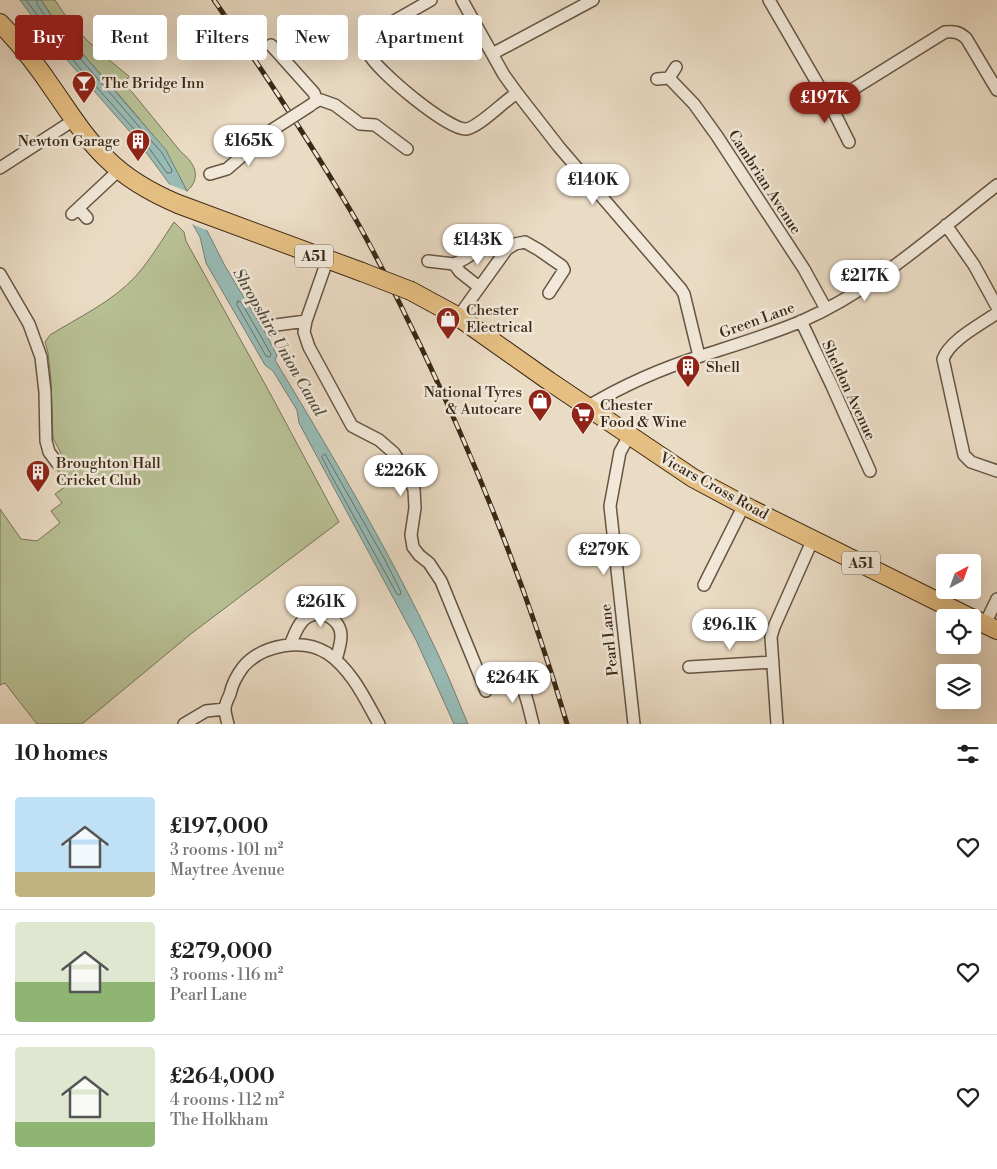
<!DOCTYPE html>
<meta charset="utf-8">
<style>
:root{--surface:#fff;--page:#f6f6f6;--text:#202124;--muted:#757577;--line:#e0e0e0;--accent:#8f2418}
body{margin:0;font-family:"Libre Bodoni",serif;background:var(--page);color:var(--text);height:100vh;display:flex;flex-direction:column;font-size:19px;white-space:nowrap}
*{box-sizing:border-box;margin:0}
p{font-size:16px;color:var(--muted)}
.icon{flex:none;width:28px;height:28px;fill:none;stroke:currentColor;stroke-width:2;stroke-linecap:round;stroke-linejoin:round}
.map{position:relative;height:724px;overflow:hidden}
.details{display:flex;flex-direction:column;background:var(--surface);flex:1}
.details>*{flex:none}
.banner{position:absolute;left:15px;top:15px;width:500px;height:45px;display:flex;gap:10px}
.needle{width:32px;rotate:41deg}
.tools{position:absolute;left:936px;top:554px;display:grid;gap:10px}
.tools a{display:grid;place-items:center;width:45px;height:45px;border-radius:5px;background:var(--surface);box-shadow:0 5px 20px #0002;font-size:25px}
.price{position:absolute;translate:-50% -42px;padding:0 11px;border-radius:18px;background:#fff;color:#222;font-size:16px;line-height:32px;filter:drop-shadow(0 1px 2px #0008)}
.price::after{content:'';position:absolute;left:50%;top:30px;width:15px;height:11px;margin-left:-8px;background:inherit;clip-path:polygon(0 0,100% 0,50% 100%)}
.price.active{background:var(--accent);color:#fff}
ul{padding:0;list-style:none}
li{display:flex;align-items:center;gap:15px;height:125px;padding:0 15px}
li+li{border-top:1px solid var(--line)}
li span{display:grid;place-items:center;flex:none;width:140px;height:100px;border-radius:5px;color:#555}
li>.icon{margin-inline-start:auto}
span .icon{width:60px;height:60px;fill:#fffc;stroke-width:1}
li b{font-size:21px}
h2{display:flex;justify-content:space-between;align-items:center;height:60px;padding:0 15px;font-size:21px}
.tag{padding:0 18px;border-radius:5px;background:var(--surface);box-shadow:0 5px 20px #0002;font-size:18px;line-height:45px}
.tag.active{background:var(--accent);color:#fff}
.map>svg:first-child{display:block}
.green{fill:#b7c094;stroke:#787455}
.water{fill:#98bbb6;stroke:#728076}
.pier{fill:#eadbc4}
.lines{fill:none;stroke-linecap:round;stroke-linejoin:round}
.shore{stroke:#687266;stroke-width:1}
.minor-casing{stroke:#655542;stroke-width:14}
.highway-casing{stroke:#392816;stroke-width:20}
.minor{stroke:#f1e8d9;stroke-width:11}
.highway{stroke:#e5be82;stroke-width:18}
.rail-casing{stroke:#392816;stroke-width:5}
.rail{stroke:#f1e8d9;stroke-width:3;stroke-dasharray:9;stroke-linecap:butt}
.minor-bridge-casing{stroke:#655542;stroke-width:14;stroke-linecap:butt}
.highway-bridge-casing{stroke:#392816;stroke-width:20;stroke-linecap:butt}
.minor-bridge{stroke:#f1e8d9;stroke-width:11}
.highway-bridge{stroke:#e5be82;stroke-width:18}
.labels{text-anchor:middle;stroke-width:5;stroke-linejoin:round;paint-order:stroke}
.shield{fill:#f1e8d9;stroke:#706250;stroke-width:1}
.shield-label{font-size:14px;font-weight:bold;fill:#392816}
.poi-label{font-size:15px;fill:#392816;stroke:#f1e8d9;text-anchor:start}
.street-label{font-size:15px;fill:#392816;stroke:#f1e8d9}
.water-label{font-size:16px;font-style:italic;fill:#514d3e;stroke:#f1e8d9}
</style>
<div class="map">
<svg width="997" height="724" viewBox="0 0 997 724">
<rect width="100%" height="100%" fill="#eadbc4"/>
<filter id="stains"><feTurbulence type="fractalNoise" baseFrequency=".004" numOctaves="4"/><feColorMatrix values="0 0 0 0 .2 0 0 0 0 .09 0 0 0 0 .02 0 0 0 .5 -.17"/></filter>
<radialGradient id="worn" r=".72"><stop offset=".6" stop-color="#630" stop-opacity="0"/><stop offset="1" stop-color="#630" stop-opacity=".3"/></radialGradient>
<path class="green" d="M41,0H55C75,33 100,53 130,77L123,81L181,152C195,163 202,178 187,191C152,118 85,67 41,0Z
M174,222L184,232L186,241L271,395L339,522L192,633L82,724H37L5,683L0,685V509L21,539L37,541L60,523L51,511L62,503L55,494L66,486L57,469L65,461L53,438L51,380L48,353L45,342L50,335C79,317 112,302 136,276C150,260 162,240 174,222Z"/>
<path class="water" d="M20,0H41L56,23L166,150L225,266L266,334L277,355L275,360C333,456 390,552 438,654C449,677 458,701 468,724H454L416,640L299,423L297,410L273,371L265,365L206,263L200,237L171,186L137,140L47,37Z"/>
<path class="pier" d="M166,183L191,193L209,231L189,223Z"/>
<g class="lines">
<path class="shore" d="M26,0L51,34L84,73L141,137L167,173H171L172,170L162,153L52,26L37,4V0
M238,301L241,302L271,354L270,357L266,356L237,305Z
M325,454L384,558L401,592L400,595L397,594L331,475L322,457Z"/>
<defs>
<path id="minor" d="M431,0L373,33C367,39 365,46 369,54C377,71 448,130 466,129C478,128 504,101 517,93
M462,0L504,75L517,93L559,147L681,289L684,294L699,356
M769,0L823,93L831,99L842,96L945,32C954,31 959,32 966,38L997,90
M271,45L314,93L317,101L312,104
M492,54L593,0
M669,78L694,104L717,136L804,269L826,309
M657,79L669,78L676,67
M831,99V106L849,142
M317,101L321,100L335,105L360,124L375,125L407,149
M0,168L74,120
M210,174L227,169L272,130
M79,209L87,218
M72,214L119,170
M946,225L974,265L997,307
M428,261L454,264L460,272L479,287
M454,264C466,259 476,252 485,243
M0,274L29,324L41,357L45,392L46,441L49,452L58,464
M997,313C980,325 950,340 943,359L964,455L971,462L997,471
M458,317L507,249L515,244L525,242L539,250L562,266L564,270L549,293
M306,321L304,332L309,347L352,426L379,440L394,453L405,471L414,489L415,508L411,535L413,547L419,555L429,563L441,581L486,691
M801,321L832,386L870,471
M276,325L306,321L327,261
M587,407C622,386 663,368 701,356C735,345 769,335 802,321C875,289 934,234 997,185
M629,436L620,452L610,506L634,724
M704,585L744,505
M985,624L997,599
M290,645C294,636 298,623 306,618C321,608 341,619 341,636C341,644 338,652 336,660
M689,667L773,662
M481,679C489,677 500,670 508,672C524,675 529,710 533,724
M184,724L206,711L225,709
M228,724C227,720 225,714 225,709C225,704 228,699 230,694C232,685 237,675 243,667C263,644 303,638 327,653C352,670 365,699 379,724
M777,724L771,637L774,627L813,539"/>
<path id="highway" d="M0,23C21,44 39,68 55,92C71,115 86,139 107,159C127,179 152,193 178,204L362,272
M411,291L457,316L549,381L693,478L751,509L971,618
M972,618L997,630"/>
</defs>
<use href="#minor" class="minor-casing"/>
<use href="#highway" class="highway-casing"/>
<use href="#minor" class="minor"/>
<use href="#highway" class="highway"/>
<defs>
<path id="rail" d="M214,0C261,68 307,137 349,208C376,253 399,302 422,349C480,471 529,595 567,724"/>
</defs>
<use href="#rail" class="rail-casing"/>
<use href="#rail" class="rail"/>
<defs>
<path id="minor-bridge" d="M272,130L311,105"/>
<path id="highway-bridge" d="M362,272L411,291"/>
</defs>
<use href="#minor-bridge" class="minor-bridge-casing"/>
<use href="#highway-bridge" class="highway-bridge-casing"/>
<use href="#minor-bridge" class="minor-bridge"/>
<use href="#highway-bridge" class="highway-bridge"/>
</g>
<defs>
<symbol id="bar-pin" viewBox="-11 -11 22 30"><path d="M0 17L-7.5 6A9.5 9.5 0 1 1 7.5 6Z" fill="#8f2418" stroke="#f1e8d9"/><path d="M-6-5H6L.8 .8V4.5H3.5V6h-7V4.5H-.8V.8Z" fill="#fff"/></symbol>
<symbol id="building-pin" viewBox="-11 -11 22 30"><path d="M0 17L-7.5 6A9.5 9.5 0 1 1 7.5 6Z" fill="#8f2418" stroke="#f1e8d9"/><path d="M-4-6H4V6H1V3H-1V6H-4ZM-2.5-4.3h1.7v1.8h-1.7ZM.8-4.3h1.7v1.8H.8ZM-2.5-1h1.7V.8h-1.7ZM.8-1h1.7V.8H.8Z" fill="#fff"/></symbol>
<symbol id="shop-pin" viewBox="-11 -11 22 30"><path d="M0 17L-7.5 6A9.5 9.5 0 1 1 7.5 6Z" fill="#8f2418" stroke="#f1e8d9"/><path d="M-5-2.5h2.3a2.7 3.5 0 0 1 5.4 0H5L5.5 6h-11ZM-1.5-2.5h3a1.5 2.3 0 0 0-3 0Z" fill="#fff"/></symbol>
<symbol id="supermarket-pin" viewBox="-11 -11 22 30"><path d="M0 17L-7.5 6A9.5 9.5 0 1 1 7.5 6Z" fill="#8f2418" stroke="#f1e8d9"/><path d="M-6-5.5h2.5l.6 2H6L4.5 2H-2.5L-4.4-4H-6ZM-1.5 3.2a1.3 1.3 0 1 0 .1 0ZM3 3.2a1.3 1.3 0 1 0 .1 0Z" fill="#fff"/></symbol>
</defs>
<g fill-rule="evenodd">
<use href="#bar-pin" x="70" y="69" width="28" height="38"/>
<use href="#building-pin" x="124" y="127" width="28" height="38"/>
<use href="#shop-pin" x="434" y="305" width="28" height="38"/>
<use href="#building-pin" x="674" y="353" width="28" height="38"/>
<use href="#shop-pin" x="526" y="387" width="28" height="38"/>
<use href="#supermarket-pin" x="569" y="400" width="28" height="38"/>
<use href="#building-pin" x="24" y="458" width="28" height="38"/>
</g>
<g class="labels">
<g class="shield">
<rect x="295" y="244.5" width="38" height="23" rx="4"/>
<rect x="842" y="551.5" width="38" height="23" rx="4"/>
</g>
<g class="shield-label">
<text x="314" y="261">A51</text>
<text x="861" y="568">A51</text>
</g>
<g class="poi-label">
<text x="102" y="88">The Bridge Inn</text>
<text x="120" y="146" text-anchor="end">Newton Garage</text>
<text x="466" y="315">Chester<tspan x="466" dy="17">Electrical</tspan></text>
<text x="706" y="372">Shell</text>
<text x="522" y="397" text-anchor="end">National Tyres<tspan x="522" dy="17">&amp; Autocare</tspan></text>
<text x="600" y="410">Chester<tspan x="600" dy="17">Food &amp; Wine</tspan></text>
<text x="56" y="468">Broughton Hall<tspan x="56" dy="17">Cricket Club</tspan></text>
</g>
<g class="street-label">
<text transform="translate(765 182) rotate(57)" y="5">Cambrian Avenue</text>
<text transform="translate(757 320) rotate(-20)" y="5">Green Lane</text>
<text transform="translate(849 390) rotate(65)" y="5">Sheldon Avenue</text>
<text transform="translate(714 486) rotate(29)" y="5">Vicars Cross Road</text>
<text transform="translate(609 640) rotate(-96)" y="5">Pearl Lane</text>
</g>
<g class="water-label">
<text transform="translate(280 342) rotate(60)" y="6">Shropshire Union Canal</text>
</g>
</g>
<rect width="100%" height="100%" filter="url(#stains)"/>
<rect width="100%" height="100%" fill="url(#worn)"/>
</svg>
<div class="tools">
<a><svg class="needle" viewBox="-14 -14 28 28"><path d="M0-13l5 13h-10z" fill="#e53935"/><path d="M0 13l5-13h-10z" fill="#757577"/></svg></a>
<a><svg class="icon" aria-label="locate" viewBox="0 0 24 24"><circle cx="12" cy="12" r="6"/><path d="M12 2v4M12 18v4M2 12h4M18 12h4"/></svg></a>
<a><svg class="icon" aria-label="layers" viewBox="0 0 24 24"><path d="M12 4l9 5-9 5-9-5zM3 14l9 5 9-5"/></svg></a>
</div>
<b class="price active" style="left:825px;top:124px">£197K</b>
<b class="price" style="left:249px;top:167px">£165K</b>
<b class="price" style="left:593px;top:206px">£140K</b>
<b class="price" style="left:478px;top:266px">£143K</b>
<b class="price" style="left:865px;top:302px">£217K</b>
<b class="price" style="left:401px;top:497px">£226K</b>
<b class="price" style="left:604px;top:576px">£279K</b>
<b class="price" style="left:321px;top:628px">£261K</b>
<b class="price" style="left:730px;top:651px">£96.1K</b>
<b class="price" style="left:513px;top:704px">£264K</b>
<div class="banner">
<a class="tag active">Buy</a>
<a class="tag">Rent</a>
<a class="tag">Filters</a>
<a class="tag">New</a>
<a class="tag">Apartment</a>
</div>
</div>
<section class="details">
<h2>10 homes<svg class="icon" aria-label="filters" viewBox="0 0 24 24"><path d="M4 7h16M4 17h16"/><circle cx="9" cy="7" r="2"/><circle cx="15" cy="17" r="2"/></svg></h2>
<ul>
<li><span style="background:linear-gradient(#bfe0f5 75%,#c2b280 0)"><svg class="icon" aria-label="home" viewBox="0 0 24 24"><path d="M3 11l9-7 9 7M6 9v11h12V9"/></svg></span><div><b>£197,000</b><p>3 rooms · 101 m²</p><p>Maytree Avenue</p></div><svg class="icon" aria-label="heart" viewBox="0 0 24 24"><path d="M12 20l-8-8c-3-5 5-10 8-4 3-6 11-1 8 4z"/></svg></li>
<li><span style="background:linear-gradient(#dfe7d0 60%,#8fb573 0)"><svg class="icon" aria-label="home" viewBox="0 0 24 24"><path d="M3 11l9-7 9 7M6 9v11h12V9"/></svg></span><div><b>£279,000</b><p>3 rooms · 116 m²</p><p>Pearl Lane</p></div><svg class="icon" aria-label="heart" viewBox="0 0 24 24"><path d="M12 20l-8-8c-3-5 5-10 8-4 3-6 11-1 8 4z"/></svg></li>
<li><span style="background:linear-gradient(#dfe7d0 75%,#8fb573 0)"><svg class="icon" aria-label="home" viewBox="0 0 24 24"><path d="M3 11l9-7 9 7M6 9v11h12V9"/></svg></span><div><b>£264,000</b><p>4 rooms · 112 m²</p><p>The Holkham</p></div><svg class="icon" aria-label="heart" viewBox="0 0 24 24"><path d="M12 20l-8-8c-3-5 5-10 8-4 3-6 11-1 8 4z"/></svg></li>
</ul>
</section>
